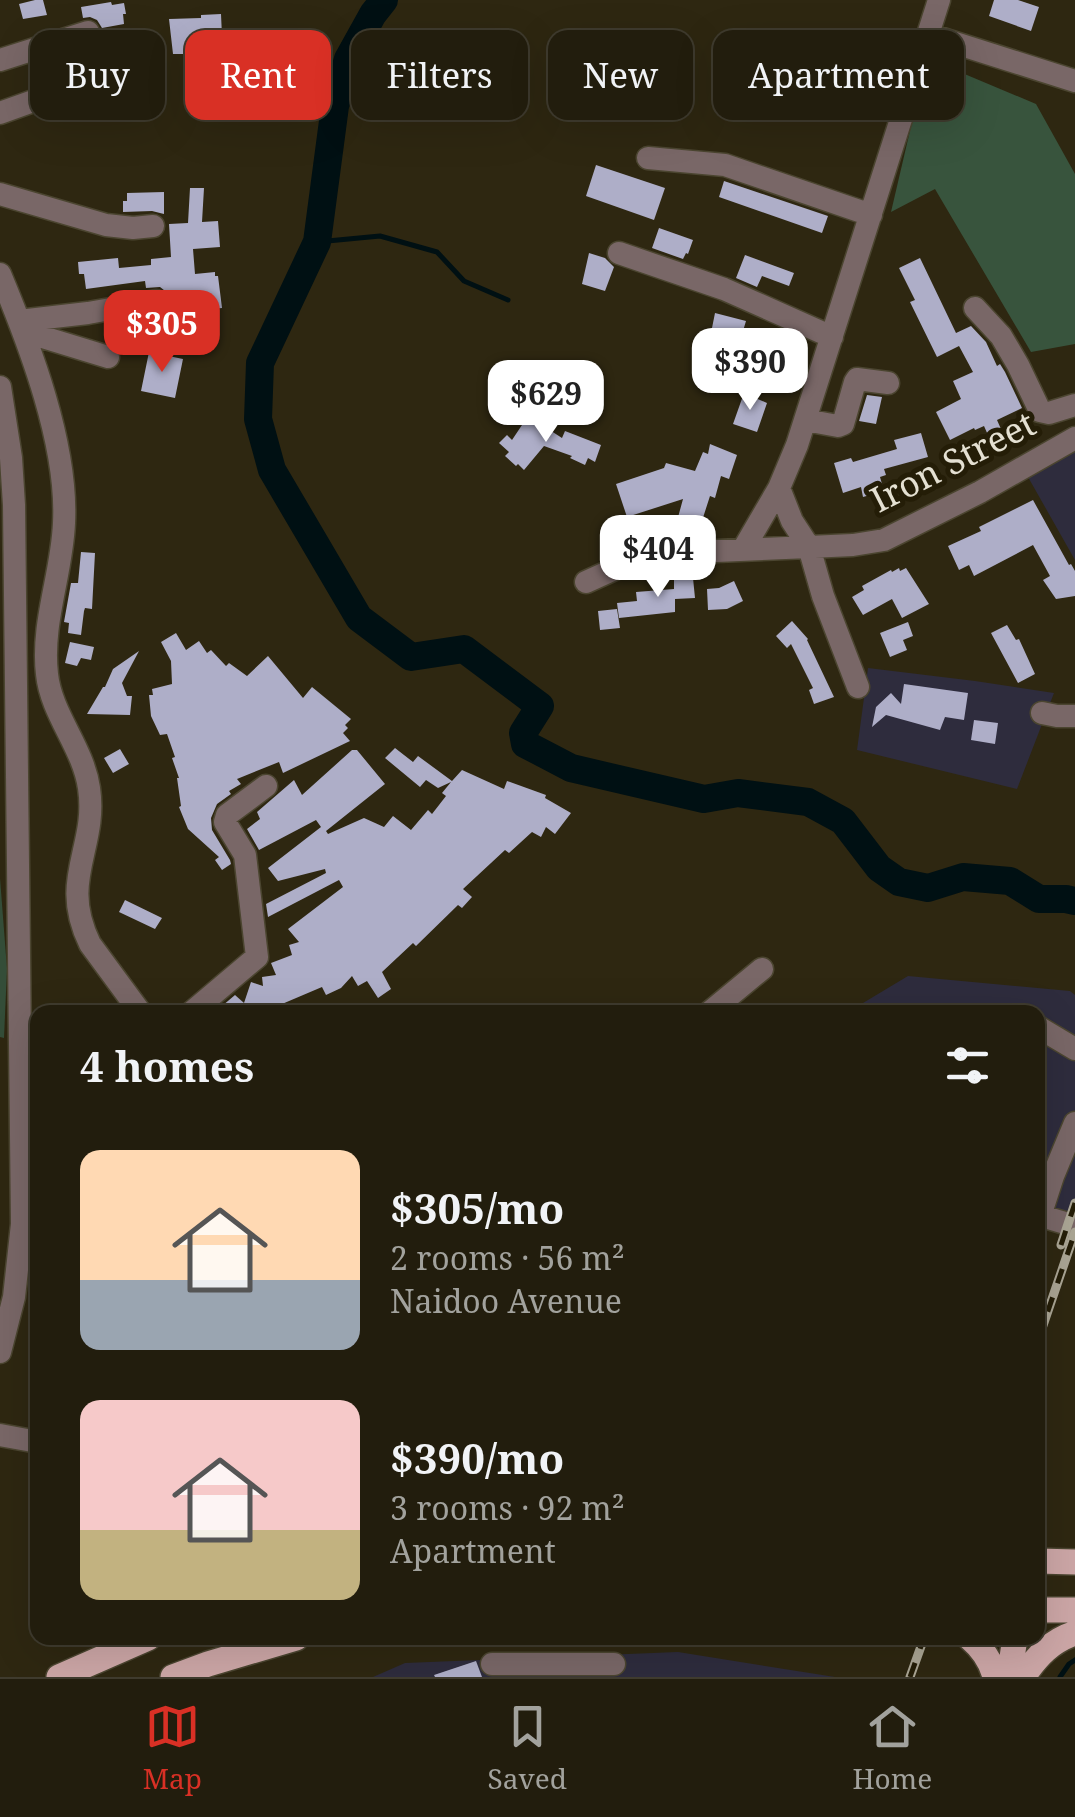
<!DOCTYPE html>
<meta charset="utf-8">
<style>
:root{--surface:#221d0d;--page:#2a2616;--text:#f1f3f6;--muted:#a2a29d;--line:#3f3b2e;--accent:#d93025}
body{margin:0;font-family:"Noto Serif",serif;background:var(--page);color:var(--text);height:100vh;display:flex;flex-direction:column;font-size:38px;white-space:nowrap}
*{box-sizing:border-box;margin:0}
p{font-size:32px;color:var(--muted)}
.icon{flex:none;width:55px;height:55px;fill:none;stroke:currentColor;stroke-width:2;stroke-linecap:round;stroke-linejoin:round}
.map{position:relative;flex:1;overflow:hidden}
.details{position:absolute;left:30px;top:1005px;width:1015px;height:640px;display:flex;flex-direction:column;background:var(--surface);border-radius:20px;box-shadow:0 10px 40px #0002,0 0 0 2px var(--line)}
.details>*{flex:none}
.hud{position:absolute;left:30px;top:30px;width:1015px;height:90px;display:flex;gap:20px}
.price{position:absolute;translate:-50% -85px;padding:0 22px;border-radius:20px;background:#fff;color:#222;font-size:32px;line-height:65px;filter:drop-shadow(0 2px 5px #0008)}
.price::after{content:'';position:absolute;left:50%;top:60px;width:30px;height:22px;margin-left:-15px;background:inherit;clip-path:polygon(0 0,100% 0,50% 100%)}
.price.active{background:var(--accent);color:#fff}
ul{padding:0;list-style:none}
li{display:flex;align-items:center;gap:30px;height:250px;padding:0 50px}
li span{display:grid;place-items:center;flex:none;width:280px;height:200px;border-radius:20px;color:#555}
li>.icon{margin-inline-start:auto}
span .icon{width:120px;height:120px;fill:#fffc;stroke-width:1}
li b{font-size:42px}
h2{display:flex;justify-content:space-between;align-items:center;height:120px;padding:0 50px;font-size:42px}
.tag{padding:0 35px;border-radius:20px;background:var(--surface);box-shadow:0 10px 40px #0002,0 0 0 2px var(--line);font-size:35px;line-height:90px}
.tag.active{background:var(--accent);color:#fff}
.menu{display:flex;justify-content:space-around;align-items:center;height:140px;border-top:2px solid var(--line);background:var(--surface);font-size:28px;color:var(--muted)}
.menu a{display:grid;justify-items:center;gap:5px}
.menu .active{color:var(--accent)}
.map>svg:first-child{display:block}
.industrial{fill:#2e2c3d}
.green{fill:#344d38}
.forest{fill:#38543d}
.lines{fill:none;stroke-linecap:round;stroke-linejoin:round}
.stream{stroke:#001013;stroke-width:5}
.river{stroke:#001013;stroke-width:28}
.building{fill:#aeaec8}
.minor-casing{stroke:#4b4530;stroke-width:25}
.major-casing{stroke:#4b4530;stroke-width:28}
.minor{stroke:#796767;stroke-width:22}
.major{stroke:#cca6a6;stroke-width:25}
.rail-casing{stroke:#aaa594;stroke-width:9}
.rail{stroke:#241d07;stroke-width:5;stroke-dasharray:15;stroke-linecap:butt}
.labels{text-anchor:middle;stroke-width:10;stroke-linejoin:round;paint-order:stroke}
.street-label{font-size:35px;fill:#e4e0d2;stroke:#241d07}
</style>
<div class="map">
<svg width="1075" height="1677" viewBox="0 0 1075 1677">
<rect width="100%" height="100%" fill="#2e2711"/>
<path class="industrial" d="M1075,450V560L1028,477Z
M868,668L975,681L1054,693L1017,789L857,750Z
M908,976L1070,991L1075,995V1218L1038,1206V1012H848Z
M678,1652L835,1677H373L405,1663Z"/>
<path class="green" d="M0,878L7,969L4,1038L0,1037Z"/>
<path class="forest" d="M955,70L1036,104L1075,174V344L1031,352L935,189L891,212L916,105Z"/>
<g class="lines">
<path class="stream" d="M317,242L380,236L437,252L464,281L508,300
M1060,1677L1069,1664L1075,1660"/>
<path class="river" d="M384,0L373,14L348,59L335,106L317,242L260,363L258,419L272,470L359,618L411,657L464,649L540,706L523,733L525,744L571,768L704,799L738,793L808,802L843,821L879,868L899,882L928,888L963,877L1010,881L1039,899H1066L1075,901"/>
</g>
<path class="building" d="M35,0H43L47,15L23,19L19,4Z
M994,0H1018L1039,7L1031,31L989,16Z
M111,2L112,5L124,3L126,14H123L124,24L102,28L97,20L90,17L83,18L81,7Z
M221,14L222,36H228V47H218V53H205L206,62L190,63V54H173L169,19L201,18V15Z
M90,50L94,63L61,75L56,59Z
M596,165L665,188L654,220L586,196Z
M724,181L828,216L822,233L719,197Z
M190,188H204L202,222L218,221L220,247L193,249L195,274L215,272V276H218L222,308L203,310V335L151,331L152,317L189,320L187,292L169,294L160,287L146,288L145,281L86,289L84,274H79L78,262L118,258L119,268L151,265V259L171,257L169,224L188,223Z
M164,192V214L152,211L123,212V201H127V193Z
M659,228L693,240L688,254L686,253L683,259L652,248Z
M589,253L605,258L614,267L605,291L582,284Z
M745,255L794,273L789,286L762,276L757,287L736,278Z
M920,258L956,333L971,326L986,342L997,366L1000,364L1005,372L1022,408L997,420L1008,445L995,451L984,426L975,430L974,428L950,440L936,412L961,399L953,381L973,372L959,346L937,357L910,302L915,300L899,268Z
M715,313L746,321L743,331L764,339L767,331L788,338L780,360L754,352L755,348L711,333Z
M149,352L183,359L175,398L141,391Z
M744,393L767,403L757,432L733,424Z
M867,395L882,397L876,424L859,421Z
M528,416L562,438L565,431L601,445L595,462L588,458L585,465L570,458L572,456L544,446L524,470L518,464L516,466L505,456L509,452L499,443L507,435L512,440Z
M921,433L928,457L884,469L886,475L880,477L884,491L863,497L861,487L843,493L834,463L851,458L853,462L897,449L894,440Z
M710,444L737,455L729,479L721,476L715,498L710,496L700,527L677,521L683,499L627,517L616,484L664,468L666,463L695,471L703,452L708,454Z
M1033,500L1069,565L1071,564L1075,571V596L1056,599L1043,580L1050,576L1033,545L974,576L969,565L959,570L948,546L981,531L979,527Z
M81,552L95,553L92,609L85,608L84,611L81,635L68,633L69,623L64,622L71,583H78Z
M899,568L900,571L906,568L929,604L902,618L892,599L863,615L852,597L864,590L862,586L891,570L892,572Z
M693,578L695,598L675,599V612L619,618L617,603L637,601L636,592L674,589V579Z
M734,581L743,601L727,609L708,610L707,589L719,588Z
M617,609L620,628L600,630L598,611Z
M792,621L808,639L807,640L834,697L814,704L809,690L813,688L791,644L787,648L776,636Z
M908,622L913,636L903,640L907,650L890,657L880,633Z
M1007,625L1016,640L1019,639L1035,674L1018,683L991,633Z
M176,633L186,650L199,641L207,653L211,650L226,666L229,663L247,676L268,656L303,698L312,687L351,719L345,725L348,728L343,733L350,741L283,773L279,762L237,779L241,784L229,791L231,794L217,804L211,818L212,830L230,860L231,864L222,870L215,860L219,857L188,829L179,807L181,806L177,778H179L172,758L175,757L167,734L160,735L151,716L149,695H153L152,689L172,684L171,661L161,642Z
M70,642L94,647L91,660L81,658L77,666L65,663Z
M139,651L122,683L127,696H132L130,715L87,714L103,687H105L113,669Z
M904,684L968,693L964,720L945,717L940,730L886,715L872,727L876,707L891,693L901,704Z
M974,720L998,723L995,744L971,740Z
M395,748L413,762L418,756L452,781L462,770L504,789L507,781L546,795L545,798L571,813L555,834L546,827L541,837L532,832L509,853L505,850L463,889L472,897L462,908L458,905L416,946L413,943L382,972L391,989L378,998L367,981L358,986L352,976L341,988L326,995L322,987L282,1004L286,1012H215L235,995L244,1003L251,982L263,986L262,977L276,975L271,963L292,955L289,945L299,942L288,929L343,887L339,880L268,917L266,904L326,873L325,869L278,881L268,868L321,827L316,820L259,850L247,829L260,819L257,812L294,780L302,795L352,750H357L385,784L326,831L328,834L364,818L384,827L393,816L411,830L428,810L432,814L446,796L442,793L451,782L438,788L426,780L420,787L385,758Z
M120,749L129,764L113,773L104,758Z
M125,900L162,918L155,929L119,912Z
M476,1661L482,1677H435L434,1675Z"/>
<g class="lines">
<defs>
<path id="minor" d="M930,35L1075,81
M0,60L88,32
M0,113L139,63
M648,158L725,165L871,215
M0,194L106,225L133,228L153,226
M619,253L724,289L832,337
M0,274C30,346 68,445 64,523C62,574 41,623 47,674C51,714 83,747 89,788C98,848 58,879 90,944L140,1012
M975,308L1001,336L1018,365L1040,411L1049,413L1075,405
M19,321L88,313L156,301
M23,331L108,357
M0,387L11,458L14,505L22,1224L14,1297L0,1352
M805,420L838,426L843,424L855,382L857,379L888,383
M779,488L792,521L809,547L853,545L884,540L980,492L1075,438
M744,548L779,488L797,445L939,0
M586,582L630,562L669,553L809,547L823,596L858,687
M1042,713L1057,716H1075
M192,1012L257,957L245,855L225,822L227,815L266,786
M710,1012L762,969
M1038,1027L1075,1049
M1038,1215L1075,1226
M1040,1216L1053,1176L1075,1123
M0,1435L38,1442
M492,1664H614"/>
<path id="major" d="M1038,1561L1075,1562
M1038,1610H1075
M970,1638C983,1649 991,1661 995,1677
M59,1677L148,1638
M173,1677L208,1664L296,1638
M1009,1677L1015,1638
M1023,1677C1037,1656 1051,1641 1075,1633"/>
</defs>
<use href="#minor" class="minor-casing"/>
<use href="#major" class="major-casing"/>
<use href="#minor" class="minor"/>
<use href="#major" class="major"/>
<defs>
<path id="rail" d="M1061,1245L1075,1203
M1038,1340L1075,1232
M910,1677L924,1638"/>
</defs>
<use href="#rail" class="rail-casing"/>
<use href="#rail" class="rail"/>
</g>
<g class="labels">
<g class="street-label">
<text transform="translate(953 462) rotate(-27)" y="12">Iron Street</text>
</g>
</g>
</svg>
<b class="price active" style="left:162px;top:375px">$305</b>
<b class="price" style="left:750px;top:413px">$390</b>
<b class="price" style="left:546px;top:445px">$629</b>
<b class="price" style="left:658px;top:600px">$404</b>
<div class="hud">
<a class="tag">Buy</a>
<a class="tag active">Rent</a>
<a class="tag">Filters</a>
<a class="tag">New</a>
<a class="tag">Apartment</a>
</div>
<section class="details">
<h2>4 homes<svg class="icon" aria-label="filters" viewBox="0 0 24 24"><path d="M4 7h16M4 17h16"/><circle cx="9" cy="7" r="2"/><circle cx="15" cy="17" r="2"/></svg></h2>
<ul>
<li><span style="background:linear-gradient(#ffd9b3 65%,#9aa5b1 0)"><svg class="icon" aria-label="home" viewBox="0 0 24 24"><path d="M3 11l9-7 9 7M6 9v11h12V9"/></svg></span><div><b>$305/mo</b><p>2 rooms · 56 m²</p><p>Naidoo Avenue</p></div></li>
<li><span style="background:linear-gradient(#f6c9c9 65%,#c2b280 0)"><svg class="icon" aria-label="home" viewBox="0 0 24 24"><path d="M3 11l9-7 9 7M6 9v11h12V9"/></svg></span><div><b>$390/mo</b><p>3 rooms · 92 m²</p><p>Apartment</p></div></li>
</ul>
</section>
</div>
<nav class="menu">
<a class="active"><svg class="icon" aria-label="map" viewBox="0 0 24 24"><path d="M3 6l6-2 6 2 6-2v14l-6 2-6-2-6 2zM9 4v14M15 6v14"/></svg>Map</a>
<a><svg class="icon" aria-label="saved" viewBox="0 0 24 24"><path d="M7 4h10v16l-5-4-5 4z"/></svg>Saved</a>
<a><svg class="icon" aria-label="home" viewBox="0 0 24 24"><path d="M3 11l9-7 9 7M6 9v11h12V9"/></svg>Home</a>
</nav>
